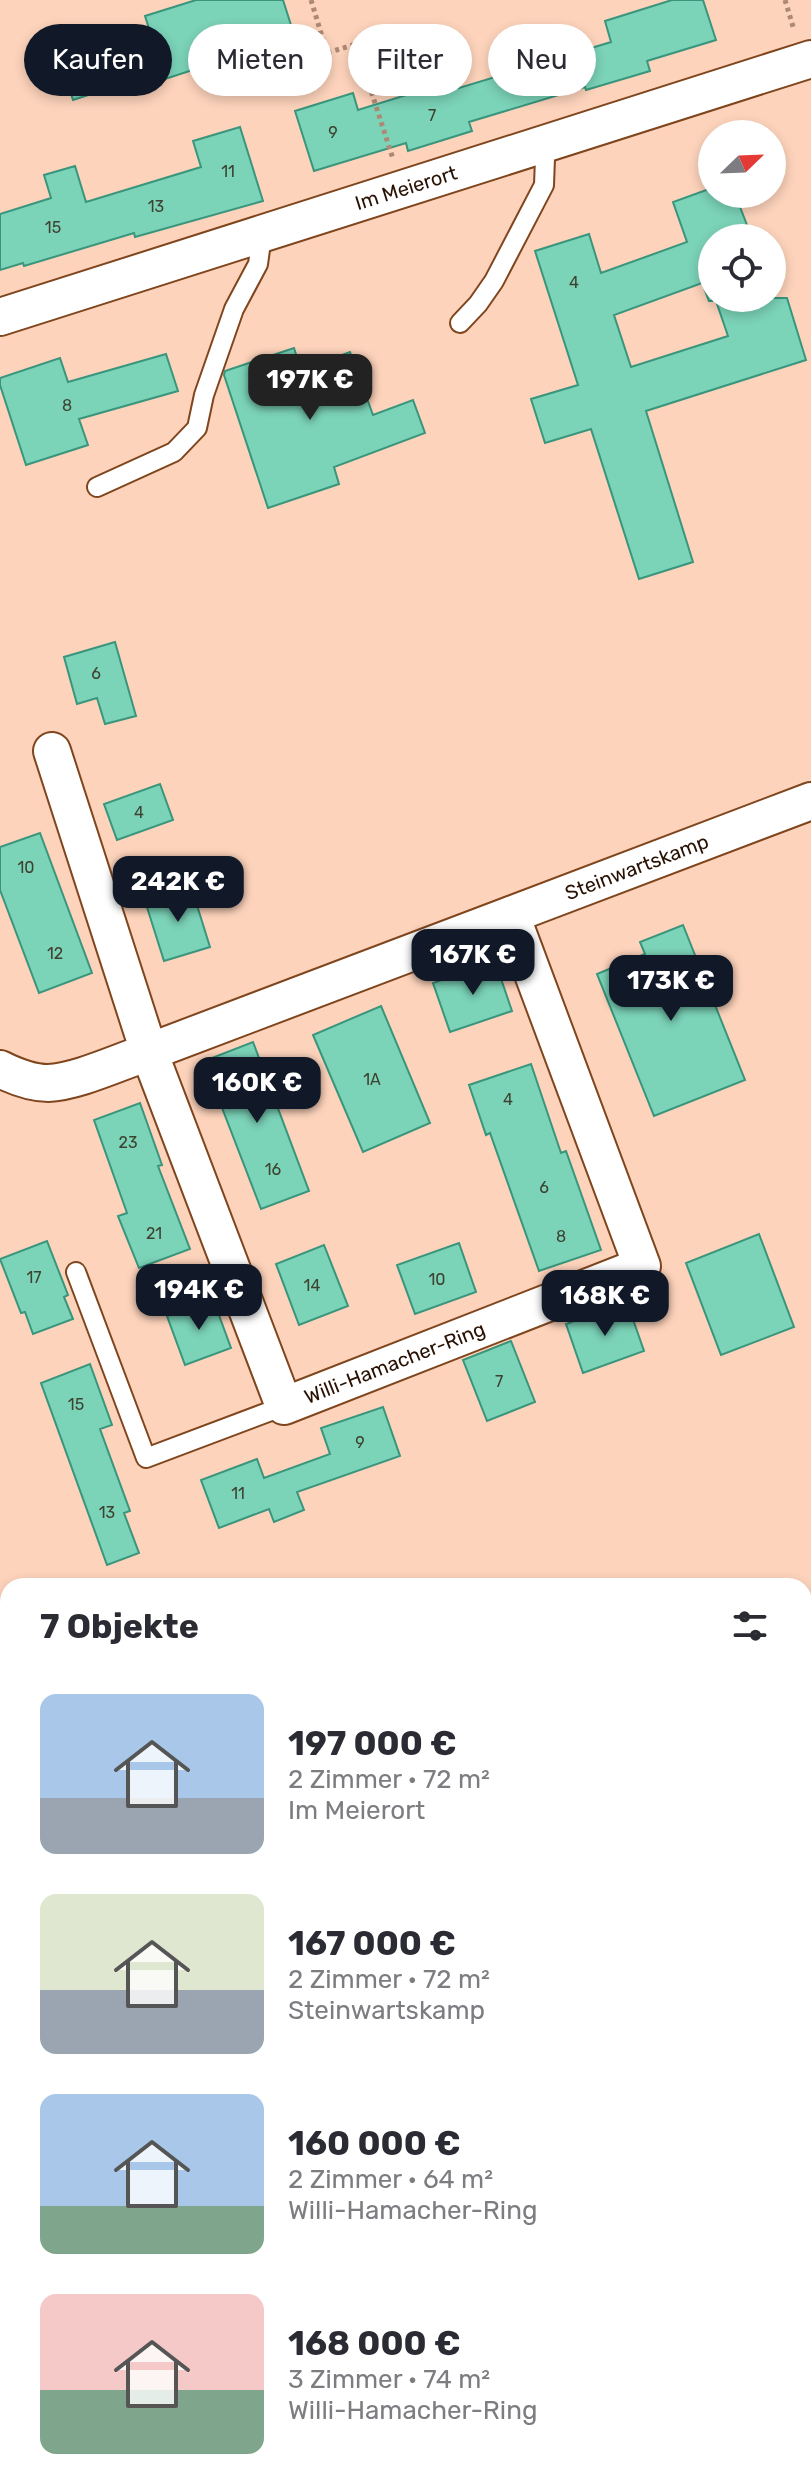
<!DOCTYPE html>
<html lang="de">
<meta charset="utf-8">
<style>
:root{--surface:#fff;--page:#f7f7f7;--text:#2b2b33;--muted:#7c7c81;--accent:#111827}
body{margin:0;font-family:Rubik,sans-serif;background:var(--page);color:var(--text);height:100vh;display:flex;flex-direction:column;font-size:30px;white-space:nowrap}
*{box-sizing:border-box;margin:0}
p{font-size:26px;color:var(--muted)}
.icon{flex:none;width:44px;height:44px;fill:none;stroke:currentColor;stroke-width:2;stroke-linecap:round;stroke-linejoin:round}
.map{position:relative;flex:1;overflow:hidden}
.panel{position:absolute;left:0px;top:1578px;width:812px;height:912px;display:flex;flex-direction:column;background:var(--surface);border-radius:24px 24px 0 0;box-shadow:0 4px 12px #0003}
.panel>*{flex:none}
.guide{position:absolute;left:24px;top:24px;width:764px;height:72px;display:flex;gap:16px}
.needle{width:52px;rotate:67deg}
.fabs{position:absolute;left:698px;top:120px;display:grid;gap:16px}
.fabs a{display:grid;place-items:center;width:88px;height:88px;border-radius:50%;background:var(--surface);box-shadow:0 4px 12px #0003;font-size:40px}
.price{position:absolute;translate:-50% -68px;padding:0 18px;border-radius:16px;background:var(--accent);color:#fff;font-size:26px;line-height:52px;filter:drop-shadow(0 2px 4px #0008)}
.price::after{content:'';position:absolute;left:50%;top:48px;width:24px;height:18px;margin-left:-12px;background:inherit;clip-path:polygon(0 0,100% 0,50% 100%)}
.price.on{background:#222;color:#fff}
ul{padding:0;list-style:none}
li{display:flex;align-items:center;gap:24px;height:200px;padding:0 40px}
li span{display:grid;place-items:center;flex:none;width:224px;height:160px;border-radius:16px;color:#555}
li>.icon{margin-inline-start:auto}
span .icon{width:96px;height:96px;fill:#fffc;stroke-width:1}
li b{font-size:34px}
h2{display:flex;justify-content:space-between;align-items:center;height:96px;padding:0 40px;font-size:34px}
.tag{padding:0 28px;border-radius:36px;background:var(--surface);box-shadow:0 4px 12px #0003;font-size:28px;line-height:72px}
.tag.on{background:var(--accent);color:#fff}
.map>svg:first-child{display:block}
.building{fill:#7bd3b8;stroke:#39957c;stroke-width:2}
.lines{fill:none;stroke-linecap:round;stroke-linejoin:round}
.lane-casing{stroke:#7f451d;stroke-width:22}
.street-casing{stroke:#7f451d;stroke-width:40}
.path{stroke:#ac8974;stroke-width:5;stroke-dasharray:4 4;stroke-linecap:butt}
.lane{stroke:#fff;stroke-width:18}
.street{stroke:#fff;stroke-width:36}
.labels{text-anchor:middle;stroke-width:7;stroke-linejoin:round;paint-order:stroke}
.number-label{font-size:16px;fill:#3e4230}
.street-label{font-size:20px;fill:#291103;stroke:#f5e7df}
</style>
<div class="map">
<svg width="811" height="2490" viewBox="0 0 811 2490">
<rect width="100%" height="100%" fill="#fdd3bb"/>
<path class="building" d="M196,0H283L298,47L248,62L245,53L165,79L145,16Z
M672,0H703L716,40L647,61L650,71L586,90L585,87L469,122L472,131L408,151L406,143L314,171L295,111L353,93L358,110L419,91L412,71L450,59L459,88L611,42L605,21Z
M98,33L116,86L73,100L56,47Z
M240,127L263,201L135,237L134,233L24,266L23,263L0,270V214L51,198L44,175L75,166L86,202L201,167L193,141Z
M712,188V194H735L752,238H712V301H709L702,283L614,315L631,367L728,336L715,298H787L806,360L646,411L693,562L639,579L591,429L545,443L531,399L578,385L535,251L589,234L601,273L687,242L673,202Z
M294,348L301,370L350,352L373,415L413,400L425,433L334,467L339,484L268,508L224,375L225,371Z
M166,354L178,391L79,419L88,445L26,465L0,385V378L60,358L68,382Z
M115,642L136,716L105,724L97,698L77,704L64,657Z
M160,784L173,820L117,840L104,804Z
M40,833L92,973L39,993L0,890V847Z
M191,886L210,947L164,961L145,901Z
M683,925L745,1080L654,1116L597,974L645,954L640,942Z
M495,961L512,1011L450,1032L433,983Z
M381,1006L430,1123L363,1152L313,1035Z
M253,1042L309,1191L261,1209L204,1061Z
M531,1064L561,1153L566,1151L601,1250L539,1271L490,1133L486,1135L469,1085Z
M140,1103L162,1165L158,1166L190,1249L139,1268L118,1216L127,1213L94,1120Z
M759,1234L794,1327L721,1355L686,1263Z
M47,1241L68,1295L64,1297L73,1319L33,1334L25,1312L21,1313L0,1259Z
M459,1243L476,1292L415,1314L397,1265Z
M324,1245L348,1306L299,1325L276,1264Z
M213,1299L231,1348L185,1365L167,1316Z
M627,1302L644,1351L583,1373L566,1324Z
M511,1341L535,1402L487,1421L463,1360Z
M90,1364L112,1425L100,1429L130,1511L124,1513L139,1553L107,1565L41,1383Z
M383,1407L400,1456L297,1492L304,1510L274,1522L269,1509L219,1528L201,1480L257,1459L264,1478L330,1454L321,1428Z"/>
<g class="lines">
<defs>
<path id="lane" d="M460,323L478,304L494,281L544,185L545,158L540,145
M97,487L174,452L197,428L204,395L234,309L258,264L262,235
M76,1272L146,1458L284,1406"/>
<g id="street">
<path id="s1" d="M0,317L811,59"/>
<path id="s2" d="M52,751L149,1052L284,1406L642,1266L511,915"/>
<path id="s3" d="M0,1069C14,1076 31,1083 48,1083C77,1082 121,1061 149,1052L811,801"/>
</g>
</defs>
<use href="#lane" class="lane-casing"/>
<use href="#street" class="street-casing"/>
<path class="path" d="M311,0L327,53L356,44L393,159
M785,0L794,30"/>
<use href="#lane" class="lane"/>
<use href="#street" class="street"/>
</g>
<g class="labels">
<g class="number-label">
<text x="432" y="121">7</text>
<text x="333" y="138">9</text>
<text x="228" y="177">11</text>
<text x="156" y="212">13</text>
<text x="53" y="233">15</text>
<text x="574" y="288">4</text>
<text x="67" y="411">8</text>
<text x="96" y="679">6</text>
<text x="139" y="818">4</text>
<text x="26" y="873">10</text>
<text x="55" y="959">12</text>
<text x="372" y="1085">1A</text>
<text x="508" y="1105">4</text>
<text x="128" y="1148">23</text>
<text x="273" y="1175">16</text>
<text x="544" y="1193">6</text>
<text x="154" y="1239">21</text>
<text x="561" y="1242">8</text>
<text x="34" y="1283">17</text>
<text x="437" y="1285">10</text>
<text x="312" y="1291">14</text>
<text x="499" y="1387">7</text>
<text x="76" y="1410">15</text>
<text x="360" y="1448">9</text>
<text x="238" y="1499">11</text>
<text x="107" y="1518">13</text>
</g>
<g class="street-label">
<text dy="7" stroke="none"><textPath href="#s1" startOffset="426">Im Meierort</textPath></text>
<text dy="7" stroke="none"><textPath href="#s3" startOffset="678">Steinwartskamp</textPath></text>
<text dy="7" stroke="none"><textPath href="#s2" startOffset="814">Willi-Hamacher-Ring</textPath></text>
</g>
</g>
</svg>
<div class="fabs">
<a><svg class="needle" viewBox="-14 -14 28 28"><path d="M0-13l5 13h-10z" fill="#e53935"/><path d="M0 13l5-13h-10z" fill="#7c7c81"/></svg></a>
<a><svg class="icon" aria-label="locate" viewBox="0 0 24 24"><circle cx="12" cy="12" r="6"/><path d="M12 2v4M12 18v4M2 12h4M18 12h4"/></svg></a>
</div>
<b class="price on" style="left:310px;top:422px">197K €</b>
<b class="price" style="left:178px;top:924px">242K €</b>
<b class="price" style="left:473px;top:997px">167K €</b>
<b class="price" style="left:671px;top:1023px">173K €</b>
<b class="price" style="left:257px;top:1125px">160K €</b>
<b class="price" style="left:199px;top:1332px">194K €</b>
<b class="price" style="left:605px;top:1338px">168K €</b>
<div class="guide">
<a class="tag on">Kaufen</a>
<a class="tag">Mieten</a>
<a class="tag">Filter</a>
<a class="tag">Neu</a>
</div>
<section class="panel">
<h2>7 Objekte<svg class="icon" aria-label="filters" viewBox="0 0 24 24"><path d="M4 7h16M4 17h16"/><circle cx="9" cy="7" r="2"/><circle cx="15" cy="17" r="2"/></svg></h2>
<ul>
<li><span style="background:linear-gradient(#a9c7e8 65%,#9aa5b1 0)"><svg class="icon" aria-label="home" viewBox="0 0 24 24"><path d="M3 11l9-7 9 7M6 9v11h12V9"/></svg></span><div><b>197 000 €</b><p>2 Zimmer · 72 m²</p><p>Im Meierort</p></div></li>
<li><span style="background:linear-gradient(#dfe7d0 60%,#9aa5b1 0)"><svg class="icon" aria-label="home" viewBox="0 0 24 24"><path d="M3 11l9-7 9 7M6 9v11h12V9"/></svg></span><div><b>167 000 €</b><p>2 Zimmer · 72 m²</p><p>Steinwartskamp</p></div></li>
<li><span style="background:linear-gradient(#a9c7e8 70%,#7fa58c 0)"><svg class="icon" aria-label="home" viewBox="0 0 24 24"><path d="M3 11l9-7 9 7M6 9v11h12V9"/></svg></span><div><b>160 000 €</b><p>2 Zimmer · 64 m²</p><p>Willi-Hamacher-Ring</p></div></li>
<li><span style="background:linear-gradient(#f6c9c9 60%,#7fa58c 0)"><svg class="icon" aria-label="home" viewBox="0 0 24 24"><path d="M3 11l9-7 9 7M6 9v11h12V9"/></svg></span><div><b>168 000 €</b><p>3 Zimmer · 74 m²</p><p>Willi-Hamacher-Ring</p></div></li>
</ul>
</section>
</div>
